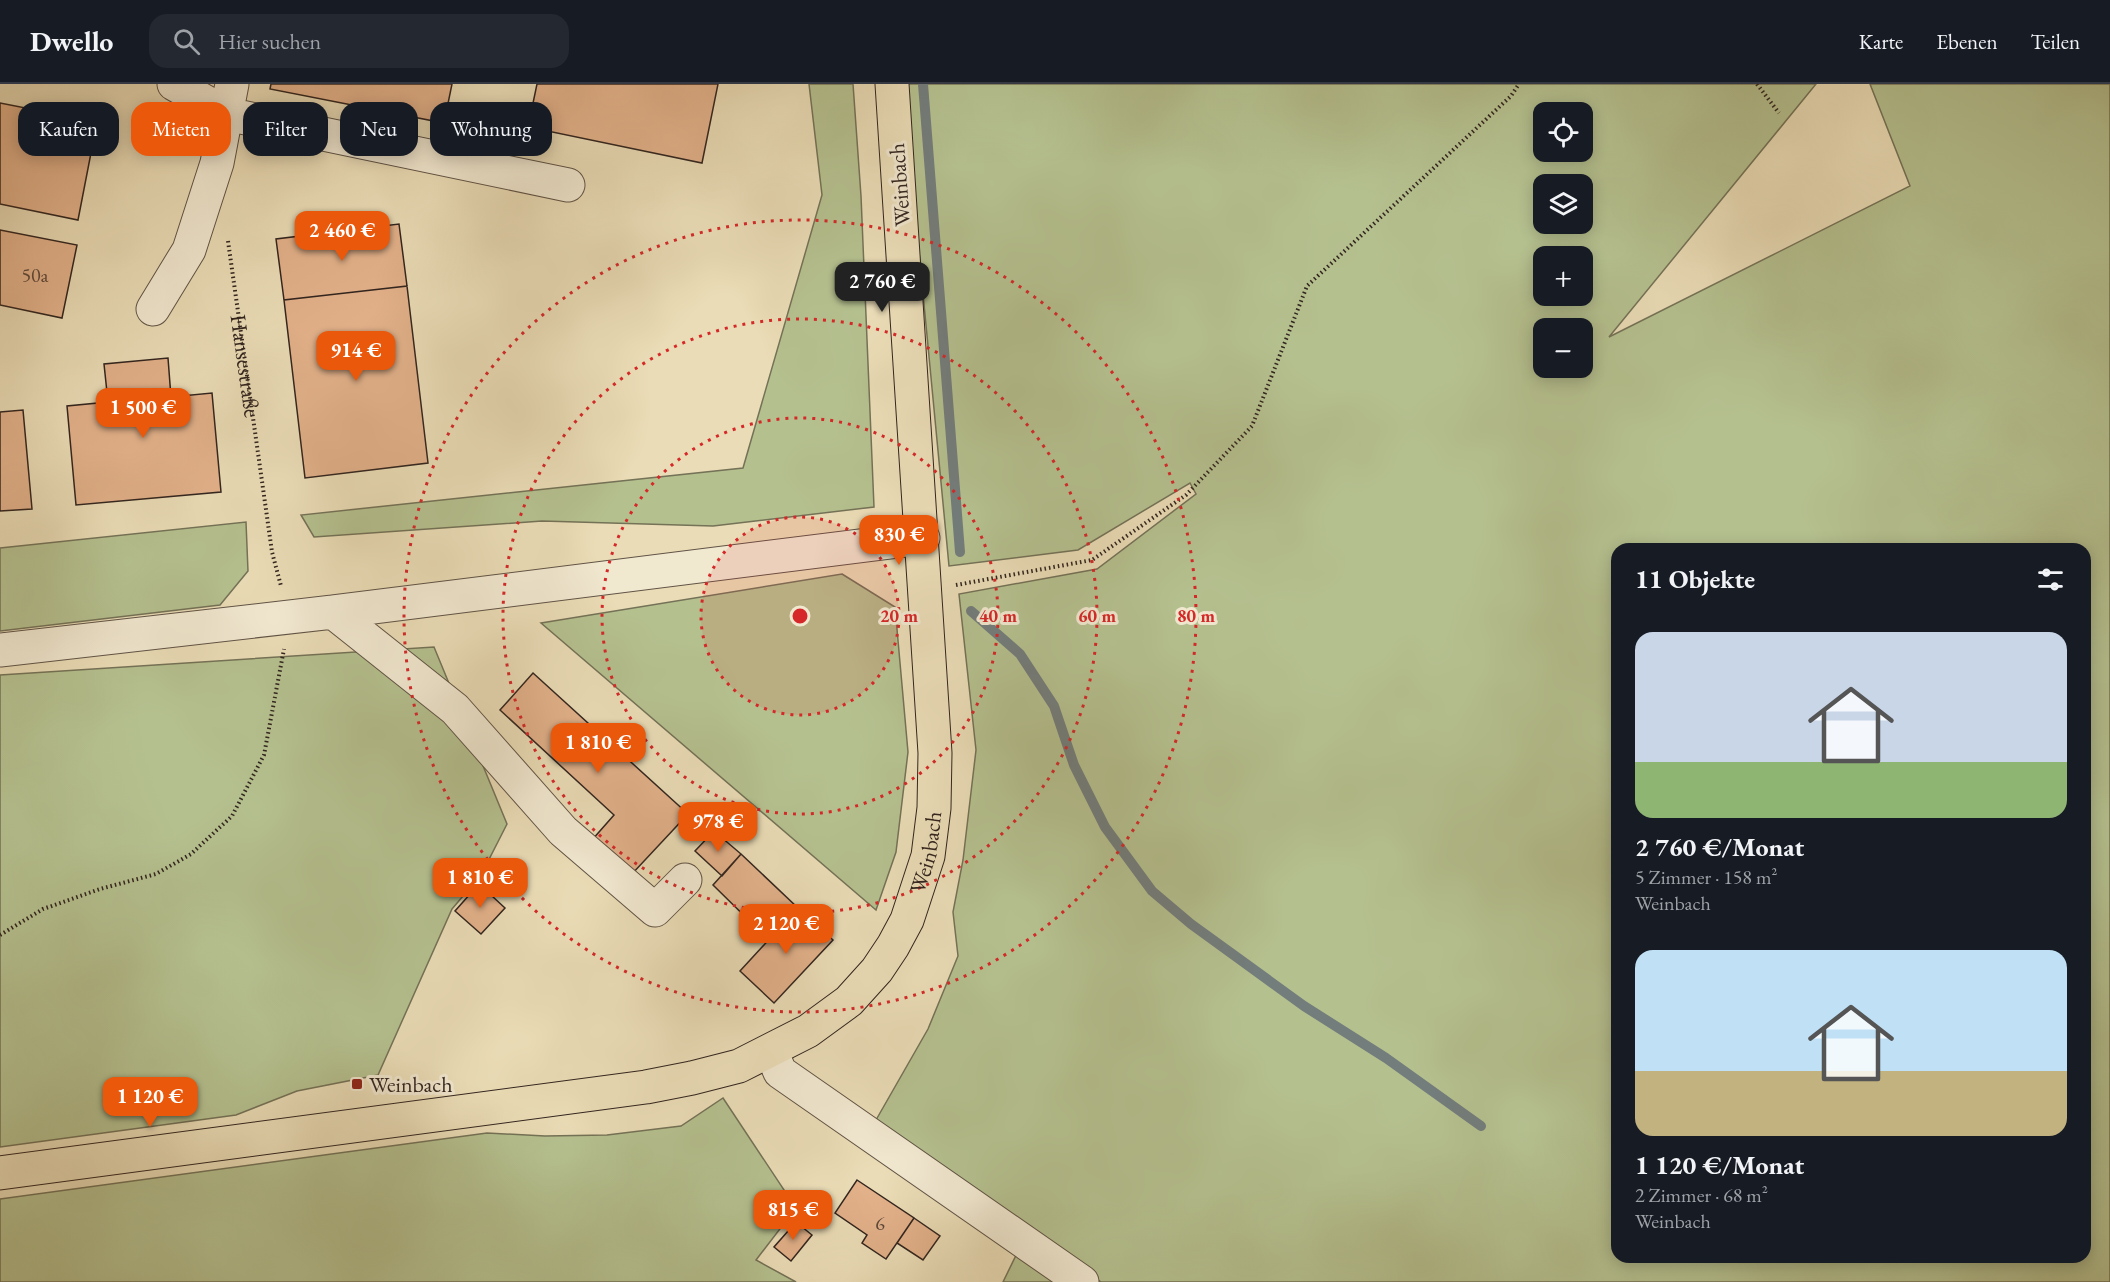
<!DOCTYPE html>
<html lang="de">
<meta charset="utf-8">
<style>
:root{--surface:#171b24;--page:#242831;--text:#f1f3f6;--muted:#9ea1a6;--line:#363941;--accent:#ea580c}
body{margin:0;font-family:"EB Garamond",serif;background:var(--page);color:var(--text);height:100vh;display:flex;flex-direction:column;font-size:22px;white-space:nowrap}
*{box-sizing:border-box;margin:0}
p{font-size:20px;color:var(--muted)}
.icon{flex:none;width:33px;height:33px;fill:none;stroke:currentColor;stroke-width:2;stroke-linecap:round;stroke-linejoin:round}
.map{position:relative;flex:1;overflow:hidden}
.drawer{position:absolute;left:1611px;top:459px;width:480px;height:720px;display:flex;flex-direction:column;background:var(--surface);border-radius:18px;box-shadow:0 3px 15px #0003}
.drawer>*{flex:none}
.hud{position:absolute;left:18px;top:18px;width:570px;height:54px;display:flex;gap:12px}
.tools{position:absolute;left:1533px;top:18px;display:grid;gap:12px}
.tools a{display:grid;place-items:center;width:60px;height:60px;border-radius:12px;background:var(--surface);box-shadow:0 3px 15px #0003;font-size:30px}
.price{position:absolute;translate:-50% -51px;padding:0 14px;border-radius:12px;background:var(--accent);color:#fff;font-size:20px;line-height:39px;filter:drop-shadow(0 2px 3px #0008)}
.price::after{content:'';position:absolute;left:50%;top:36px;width:18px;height:14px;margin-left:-9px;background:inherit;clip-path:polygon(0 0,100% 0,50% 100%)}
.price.active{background:#222;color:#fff}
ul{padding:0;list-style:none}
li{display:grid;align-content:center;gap:12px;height:318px;padding:0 24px}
li span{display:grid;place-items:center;height:186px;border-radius:18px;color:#555}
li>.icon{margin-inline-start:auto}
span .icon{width:108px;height:108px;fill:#fffc;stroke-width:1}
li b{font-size:26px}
h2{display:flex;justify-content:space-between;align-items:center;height:72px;padding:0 24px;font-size:26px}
.tag{padding:0 21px;border-radius:18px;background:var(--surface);box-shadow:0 3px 15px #0003;font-size:21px;line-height:54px}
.tag.active{background:var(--accent);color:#fff}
header{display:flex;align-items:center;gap:36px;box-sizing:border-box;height:84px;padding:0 30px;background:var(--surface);border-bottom:2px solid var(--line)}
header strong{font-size:28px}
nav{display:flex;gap:33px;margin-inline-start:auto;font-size:21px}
.search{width:420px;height:54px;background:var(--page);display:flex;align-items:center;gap:15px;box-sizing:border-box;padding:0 21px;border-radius:18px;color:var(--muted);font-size:22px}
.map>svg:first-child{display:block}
.green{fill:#b5c08f;stroke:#747257;stroke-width:1.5;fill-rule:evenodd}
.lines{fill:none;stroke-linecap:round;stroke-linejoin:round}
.stream{stroke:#737d7c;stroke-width:10}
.building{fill:#e2b18a;stroke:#32251f;stroke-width:1.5}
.minor-casing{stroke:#605345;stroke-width:35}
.major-casing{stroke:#32251f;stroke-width:35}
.path{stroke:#32251f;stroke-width:4;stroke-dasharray:1.5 3;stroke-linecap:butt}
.minor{stroke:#f1e8d0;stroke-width:33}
.major{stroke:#eadcb6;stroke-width:33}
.ring{fill:none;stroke:#d62828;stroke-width:3;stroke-dasharray:3 6}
.poi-dot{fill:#8f2418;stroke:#f1e8d0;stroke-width:2}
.labels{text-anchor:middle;stroke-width:6;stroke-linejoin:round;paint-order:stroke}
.number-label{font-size:20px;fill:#5e483a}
.street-label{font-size:22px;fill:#32251f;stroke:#f1e8d0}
.poi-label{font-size:22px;fill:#32251f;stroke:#f1e8d0;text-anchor:start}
.centre{fill:#d62828;stroke:#f1e8d0;stroke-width:3}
.ring-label{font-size:18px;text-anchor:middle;font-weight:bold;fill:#d62828;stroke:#f1e8d0;stroke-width:6;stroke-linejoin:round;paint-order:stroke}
</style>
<header>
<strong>Dwello</strong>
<div class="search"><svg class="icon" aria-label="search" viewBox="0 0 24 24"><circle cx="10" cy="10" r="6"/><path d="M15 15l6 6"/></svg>Hier suchen</div>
<nav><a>Karte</a><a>Ebenen</a><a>Teilen</a></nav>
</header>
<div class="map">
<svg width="2110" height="1198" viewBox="0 0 2110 1198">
<rect width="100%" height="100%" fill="#eadcb6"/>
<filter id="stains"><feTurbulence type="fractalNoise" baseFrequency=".00333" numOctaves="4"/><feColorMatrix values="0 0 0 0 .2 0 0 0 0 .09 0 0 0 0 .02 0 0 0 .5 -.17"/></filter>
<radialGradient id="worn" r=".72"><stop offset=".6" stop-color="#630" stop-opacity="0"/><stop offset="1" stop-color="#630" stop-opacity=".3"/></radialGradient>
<path class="green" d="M809,0H853L861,112L874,423L713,442L542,437L314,453L301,431L743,384L822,111Z
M903,0H1816L1609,253L1910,102L1870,0H2110V1198H1101L1034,1157L876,1036L928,945L958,872L953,828L963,776L976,666L959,510L1097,485L1196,410L1190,399L1078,466L949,482ZM1544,28H1582V68H1544ZM1544,100H1582V140H1544ZM1544,172H1582V212H1544ZM1544,244H1582V284H1544ZM1617,465H2085V1173H1617Z
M246,438L248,487L220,521L0,547V464Z
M842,490L895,523L908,668L896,768L876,826L541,539Z
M434,563L507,740L481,791L452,825L378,991L297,1007L236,1031L0,1063V591Z
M723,1014L796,1124L756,1176L796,1198H0V1115L487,1049L545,1052L607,1051L681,1042Z
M1021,1161L1076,1198H1003Z"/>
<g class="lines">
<path class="stream" d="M923,0L960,468
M971,527L1020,570L1054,622L1074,681L1105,743L1152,807L1191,840L1304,922L1386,974L1481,1042"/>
</g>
<path class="building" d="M271,0H452L444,39L270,5Z
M537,0H718L702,79L528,43Z
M0,19L97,38L78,136L0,120Z
M399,140L407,202L284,216L276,155Z
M0,146L77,161L62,234L0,221Z
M407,202L428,379L305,394L284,216Z
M168,274L171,313L212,309L221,408L76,421L67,322L108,318L104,280Z
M23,326L32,425L0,427V328Z
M533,589L688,730L631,791L592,756L614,731L500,626Z
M714,747L741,770L722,792L695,767Z
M741,770L798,824L769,856L713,801Z
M479,800L505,824L481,850L455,827Z
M798,824L833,856L774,919L740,887Z
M857,1096L914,1134L886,1175L862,1159L867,1151L835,1129Z
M914,1134L940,1152L923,1176L897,1159Z
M796,1138L812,1151L791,1177L774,1163Z"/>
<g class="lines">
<defs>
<path id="minor" d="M174,0L227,30L568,101
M153,225L189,166L217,79L232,0
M333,528L455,625L563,747L655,826L685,796
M0,566L333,528L923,454
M771,967L780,988L1082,1198"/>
<g id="major">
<path id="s2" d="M0,1089L646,1003L692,994L739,982L808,947L849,917L877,886L893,862L907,836L928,772L934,724L935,669L892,0"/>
</g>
</defs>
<use href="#minor" class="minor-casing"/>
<use href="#major" class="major-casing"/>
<g class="path">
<path d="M1757,0L1779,29"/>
<path id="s1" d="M228,157L272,468L281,502"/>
<path d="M956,501L1092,476L1186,411L1252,342L1307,202L1511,12L1519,0"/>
<path d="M0,851L43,825L100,805L156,790L191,770L232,732L264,671L284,565"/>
</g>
<use href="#minor" class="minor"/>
<use href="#major" class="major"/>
</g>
<circle cx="800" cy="532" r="99" fill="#d62828" fill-opacity=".12"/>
<g class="ring">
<circle cx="800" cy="532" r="99"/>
<circle cx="800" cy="532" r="198"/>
<circle cx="800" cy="532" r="297"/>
<circle cx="800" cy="532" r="396"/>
</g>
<rect class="poi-dot" x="351" y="994" width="12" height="12" rx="3"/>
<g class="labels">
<g class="number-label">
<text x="35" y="198">50a</text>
<text x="880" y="1146">6</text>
</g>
<g class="street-label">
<text transform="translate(899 101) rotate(-94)" y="8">Weinbach</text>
<text dy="8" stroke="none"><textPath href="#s1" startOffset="126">Hansestraße</textPath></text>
<text dy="8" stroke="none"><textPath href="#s2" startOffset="1046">Weinbach</textPath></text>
</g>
<g class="poi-label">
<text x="369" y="1008">Weinbach</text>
</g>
</g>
<circle cx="800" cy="532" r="9" class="centre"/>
<g class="ring-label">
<text x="899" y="538">20 m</text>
<text x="998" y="538">40 m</text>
<text x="1097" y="538">60 m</text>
<text x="1196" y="538">80 m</text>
</g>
<rect width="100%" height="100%" filter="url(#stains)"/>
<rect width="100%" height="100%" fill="url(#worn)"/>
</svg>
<div class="tools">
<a><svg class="icon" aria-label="locate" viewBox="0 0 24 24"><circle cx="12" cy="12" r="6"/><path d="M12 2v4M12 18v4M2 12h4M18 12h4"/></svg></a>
<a><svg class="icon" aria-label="layers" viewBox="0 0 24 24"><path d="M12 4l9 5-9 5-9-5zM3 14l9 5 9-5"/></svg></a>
<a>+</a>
<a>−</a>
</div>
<b class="price" style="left:342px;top:178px">2 460 €</b>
<b class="price active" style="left:882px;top:229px">2 760 €</b>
<b class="price" style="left:356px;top:298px">914 €</b>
<b class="price" style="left:143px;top:355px">1 500 €</b>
<b class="price" style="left:899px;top:482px">830 €</b>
<b class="price" style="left:598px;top:690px">1 810 €</b>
<b class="price" style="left:718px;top:769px">978 €</b>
<b class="price" style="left:480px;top:825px">1 810 €</b>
<b class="price" style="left:786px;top:871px">2 120 €</b>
<b class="price" style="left:150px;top:1044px">1 120 €</b>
<b class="price" style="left:793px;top:1157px">815 €</b>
<div class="hud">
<a class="tag">Kaufen</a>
<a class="tag active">Mieten</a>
<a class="tag">Filter</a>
<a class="tag">Neu</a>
<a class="tag">Wohnung</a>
</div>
<section class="drawer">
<h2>11 Objekte<svg class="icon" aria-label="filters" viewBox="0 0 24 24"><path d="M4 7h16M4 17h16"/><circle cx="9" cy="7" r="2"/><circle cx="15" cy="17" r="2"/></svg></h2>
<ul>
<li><span style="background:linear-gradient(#c9d6e8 70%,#8fb573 0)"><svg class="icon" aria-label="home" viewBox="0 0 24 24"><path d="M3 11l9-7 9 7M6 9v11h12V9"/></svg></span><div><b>2 760 €/Monat</b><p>5 Zimmer · 158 m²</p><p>Weinbach</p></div></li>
<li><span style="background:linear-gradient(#bfe0f5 65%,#c2b280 0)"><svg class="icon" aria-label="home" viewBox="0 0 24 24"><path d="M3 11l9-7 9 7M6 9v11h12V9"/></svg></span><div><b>1 120 €/Monat</b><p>2 Zimmer · 68 m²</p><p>Weinbach</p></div></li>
</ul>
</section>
</div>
